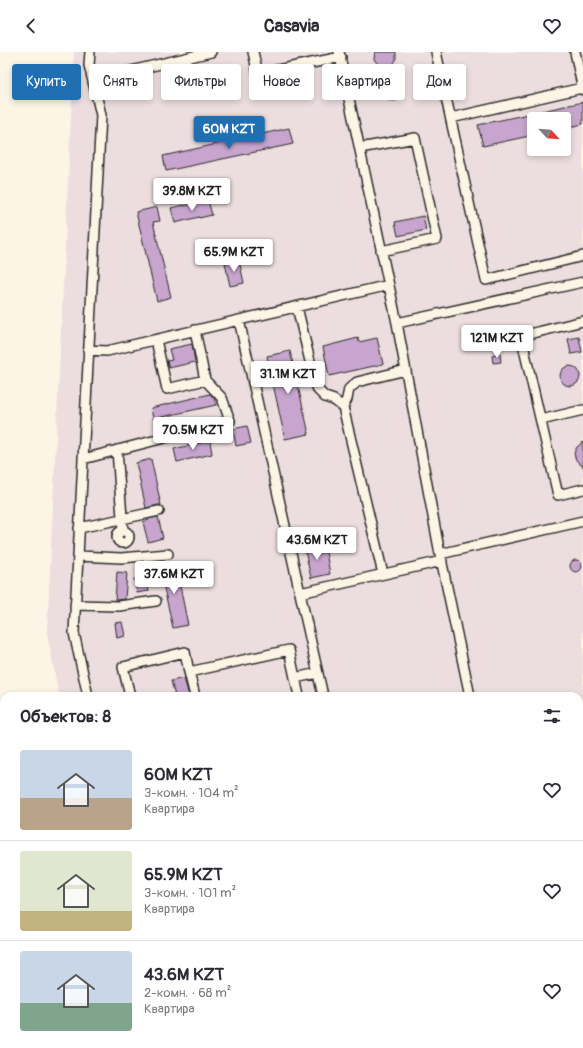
<!DOCTYPE html>
<html lang="ru">
<meta charset="utf-8">
<style>
:root{--surface:#fff;--page:#f2f2f3;--text:#2b2b33;--muted:#7c7c81;--line:#e1e1e2;--accent:#1f6fb2}
body{margin:0;font-family:Pangolin,sans-serif;background:var(--page);color:var(--text);height:100vh;display:flex;flex-direction:column;font-size:15px;white-space:nowrap}
*{box-sizing:border-box;margin:0}
p{font-size:13px;color:var(--muted)}
.icon{flex:none;width:22px;height:22px;fill:none;stroke:currentColor;stroke-width:2;stroke-linecap:round;stroke-linejoin:round}
.map{position:relative;flex:1;overflow:hidden}
.side{position:absolute;left:0px;top:640px;width:583px;height:356px;display:flex;flex-direction:column;background:var(--surface);border-radius:12px 12px 0 0;box-shadow:0 2px 6px #0003}
.side>*{flex:none}
.top-card{position:absolute;left:12px;top:12px;width:559px;height:36px;display:flex;gap:8px}
.needle{width:26px;rotate:116deg}
.controls{position:absolute;left:527px;top:60px;display:grid;gap:8px}
.controls a{display:grid;place-items:center;width:44px;height:44px;border-radius:4px;background:var(--surface);box-shadow:0 2px 6px #0003;font-size:20px}
.price{position:absolute;translate:-50% -34px;padding:0 9px;border-radius:4px;background:#fff;color:#222;font-size:13px;line-height:26px;filter:drop-shadow(0 1px 2px #0008)}
.price::after{content:'';position:absolute;left:50%;top:24px;width:12px;height:9px;margin-left:-6px;background:inherit;clip-path:polygon(0 0,100% 0,50% 100%)}
.price.on{background:var(--accent);color:#fff}
ul{padding:0;list-style:none}
li{display:flex;align-items:center;gap:12px;height:100px;padding:0 20px}
li+li{border-top:1px solid var(--line)}
li span{display:grid;place-items:center;flex:none;width:112px;height:80px;border-radius:4px;color:#555}
li>.icon{margin-inline-start:auto}
span .icon{width:48px;height:48px;fill:#fffc;stroke-width:1}
li b{font-size:17px}
h2{display:flex;justify-content:space-between;align-items:center;height:48px;padding:0 20px;font-size:17px}
.tag{padding:0 14px;border-radius:4px;background:var(--surface);box-shadow:0 2px 6px #0003;font-size:14px;line-height:36px}
.tag.on{background:var(--accent);color:#fff}
header{display:flex;justify-content:space-between;align-items:center;height:52px;padding:0 20px;background:var(--surface);font-size:18px;font-weight:700}
.map>svg:first-child{display:block}
.built{fill:#ecddde;fill-rule:evenodd}
.lines{fill:none;stroke-linecap:round;stroke-linejoin:round}
.canal{stroke:#8fd7f1;stroke-width:8}
.building{fill:#c7a5ce;stroke:#2b2b2b}
.minor-casing{stroke:#2b2b2b;stroke-width:12}
.minor{stroke:#fcf5e5;stroke-width:9}
</style>
<header><svg class="icon" aria-label="back" viewBox="0 0 24 24"><path d="M15 5l-7 7 7 7"/></svg>Casavia<svg class="icon" aria-label="heart" viewBox="0 0 24 24"><path d="M12 20l-8-8c-3-5 5-10 8-4 3-6 11-1 8 4z"/></svg></header>
<div class="map">
<svg width="583" height="996" viewBox="0 0 583 996">
<rect width="100%" height="100%" fill="#fcf5e5"/>
<filter id="ink" filterUnits="userSpaceOnUse"><feTurbulence type="fractalNoise" baseFrequency=".025" numOctaves="2"/><feDisplacementMap in="SourceGraphic" scale="8" xChannelSelector="R" yChannelSelector="G"/><feConvolveMatrix kernelMatrix="1 2 1 2 8 2 1 2 1" color-interpolation-filters="sRGB"/></filter>
<g filter="url(#ink)">
<path class="built" d="M74,0H583V996H130V992H579V644H59L47,581ZM534,67H564V97H534Z"/>
<g class="lines">
<path class="canal" d="M0,910L4,931
M15,992L16,996"/>
</g>
<path class="building" d="M375,0H396V8L392,14L385,16L381,15L376,10L374,7Z
M382 38a11 11 0 1 1 22 0a11 11 0 1 1-22 0Z
M583,50V72L564,76V67H534V83L483,94L478,73Z
M289,76L293,92L166,119L163,104Z
M208,148L212,163L199,166V165L175,171L171,156L184,153V154Z
M157,155L160,169L153,170L171,245L157,249L136,160Z
M423,164L426,178L398,184L395,170Z
M239,208L244,231L230,234L225,211Z
M517,280L515,283L516,288L509,290L507,282Z
M579,285L582,300L571,302L568,287Z
M358,286L359,290L377,286L383,312L329,324L323,295Z
M192,292L195,310L169,316L167,309L172,308L169,297Z
M290,299L309,382L285,387L267,304Z
M500,302L501,310L493,311L492,304Z
M560 324a10 10 0 1 1 20 0a10 10 0 1 1-20 0Z
M210,342L214,346L216,353L153,367L151,356Z
M247,374L251,391L236,394L233,377Z
M210,389L212,402L177,410L174,397Z
M583,390V415L576,408L574,401L577,395Z
M151,407L161,453H158L146,456L136,411Z
M158,465L163,486L148,490L143,470L149,468L148,467Z
M316,491L318,501L326,500L330,522L311,526L304,494Z
M570 514a6 6 0 1 1 12 0a6 6 0 1 1-12 0Z
M175,510L188,573L173,576L159,514Z
M117,520L127,521L125,547L115,548Z
M146,524L149,539L137,541L134,527Z
M122,570L125,584L117,586L115,571Z
M184,626L189,644H175L171,629Z"/>
<g class="lines">
<defs>
<path id="minor" d="M253,0L258,22L341,5
M339,0L397,271
M436,0L486,228L583,204
M575,0L583,38
M93,28L211,0
M451,66L582,36
M360,96L415,86L437,187L381,199
M297,255L315,330L318,338L325,345L334,348L343,355L383,522
M239,268L323,644
M583,269L521,284L558,443L583,437
M156,288L167,337L205,328
M88,298L107,299L389,233
M343,355L347,347L349,337L357,330L406,318
M541,368L583,358
M117,398L123,479
M83,407L230,369L222,346L205,328L195,278
M79,476L159,459
M117 485a6 6 0 1 1 12 0a6 6 0 1 1-12 0Z
M440,502L397,271L583,230
M78,504L121,506L168,502
M300,541L442,509
M75,553L119,554L156,549
M295,626L318,621
M88,644L74,581L101,63L89,13L90,0
M130,644L123,615L185,600L189,620
M195,644L189,620L289,598L299,644
M470,644L440,502L583,469
M579,765L583,764
M166,992V996
M542,992L543,996
M577,992L578,996
M290,996L307,992"/>
</defs>
<use href="#minor" class="minor-casing"/>
<use href="#minor" class="minor"/>
</g>
</g>
</svg>
<div class="controls">
<a><svg class="needle" viewBox="-14 -14 28 28"><path d="M0-13l5 13h-10z" fill="#e53935"/><path d="M0 13l5-13h-10z" fill="#7c7c81"/></svg></a>
</div>
<b class="price on" style="left:229px;top:98px">60M KZT</b>
<b class="price" style="left:192px;top:160px">39.8M KZT</b>
<b class="price" style="left:234px;top:221px">65.9M KZT</b>
<b class="price" style="left:497px;top:307px">121M KZT</b>
<b class="price" style="left:288px;top:343px">31.1M KZT</b>
<b class="price" style="left:193px;top:399px">70.5M KZT</b>
<b class="price" style="left:317px;top:509px">43.6M KZT</b>
<b class="price" style="left:174px;top:543px">37.6M KZT</b>
<div class="top-card">
<a class="tag on">Купить</a>
<a class="tag">Снять</a>
<a class="tag">Фильтры</a>
<a class="tag">Новое</a>
<a class="tag">Квартира</a>
<a class="tag">Дом</a>
</div>
<section class="side">
<h2>Объектов: 8<svg class="icon" aria-label="filters" viewBox="0 0 24 24"><path d="M4 7h16M4 17h16"/><circle cx="9" cy="7" r="2"/><circle cx="15" cy="17" r="2"/></svg></h2>
<ul>
<li><span style="background:linear-gradient(#c9d6e8 60%,#b9a48a 0)"><svg class="icon" aria-label="home" viewBox="0 0 24 24"><path d="M3 11l9-7 9 7M6 9v11h12V9"/></svg></span><div><b>60M KZT</b><p>3-комн. · 104 m²</p><p>Квартира</p></div><svg class="icon" aria-label="heart" viewBox="0 0 24 24"><path d="M12 20l-8-8c-3-5 5-10 8-4 3-6 11-1 8 4z"/></svg></li>
<li><span style="background:linear-gradient(#dfe7d0 75%,#c2b280 0)"><svg class="icon" aria-label="home" viewBox="0 0 24 24"><path d="M3 11l9-7 9 7M6 9v11h12V9"/></svg></span><div><b>65.9M KZT</b><p>3-комн. · 101 m²</p><p>Квартира</p></div><svg class="icon" aria-label="heart" viewBox="0 0 24 24"><path d="M12 20l-8-8c-3-5 5-10 8-4 3-6 11-1 8 4z"/></svg></li>
<li><span style="background:linear-gradient(#c9d6e8 65%,#7fa58c 0)"><svg class="icon" aria-label="home" viewBox="0 0 24 24"><path d="M3 11l9-7 9 7M6 9v11h12V9"/></svg></span><div><b>43.6M KZT</b><p>2-комн. · 68 m²</p><p>Квартира</p></div><svg class="icon" aria-label="heart" viewBox="0 0 24 24"><path d="M12 20l-8-8c-3-5 5-10 8-4 3-6 11-1 8 4z"/></svg></li>
</ul>
</section>
</div>
